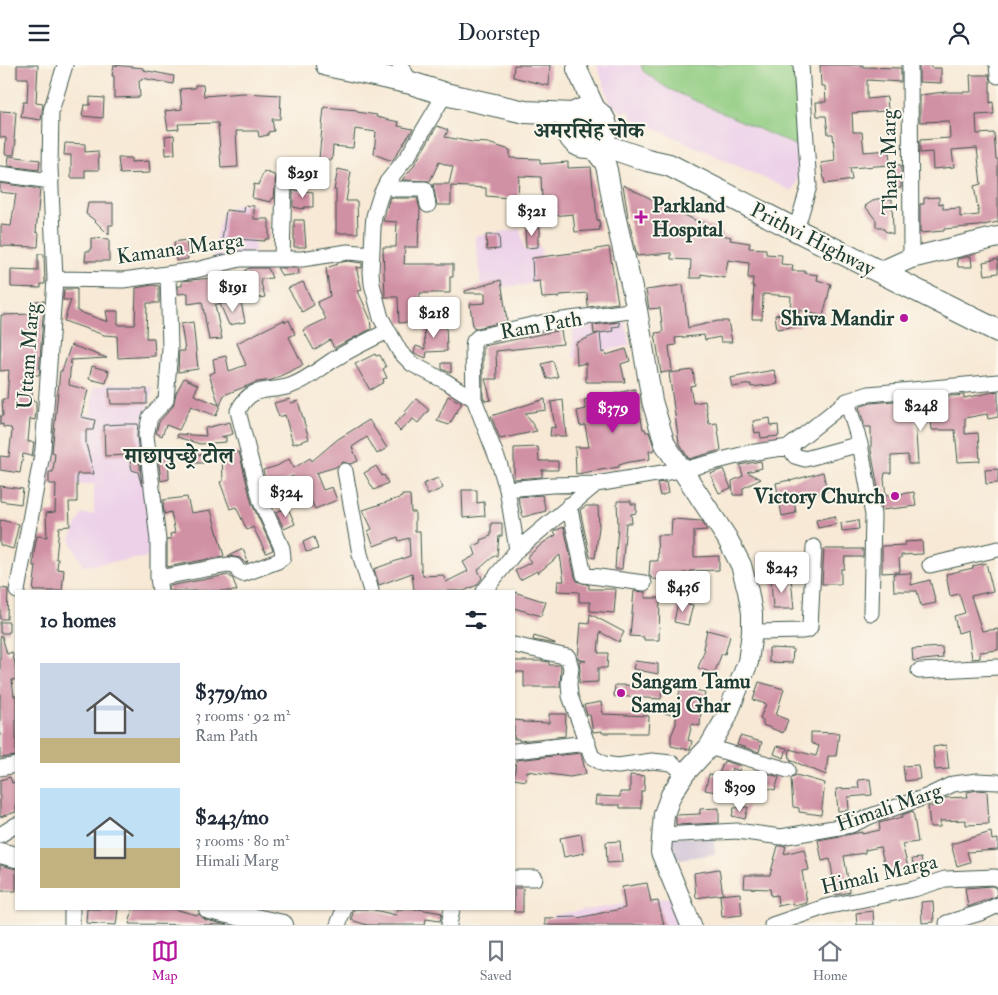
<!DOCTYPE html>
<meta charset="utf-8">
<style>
:root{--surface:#fff;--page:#f2f2f3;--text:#1f2937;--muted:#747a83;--line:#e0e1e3;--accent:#b5179e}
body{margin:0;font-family:"IM FELL Double Pica","Noto Serif Devanagari",serif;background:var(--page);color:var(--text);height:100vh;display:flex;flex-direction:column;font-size:19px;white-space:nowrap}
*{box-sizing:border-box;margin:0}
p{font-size:16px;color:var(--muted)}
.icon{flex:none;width:28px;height:28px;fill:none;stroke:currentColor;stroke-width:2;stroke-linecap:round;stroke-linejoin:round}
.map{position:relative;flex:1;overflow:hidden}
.panel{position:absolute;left:15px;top:525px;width:500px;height:320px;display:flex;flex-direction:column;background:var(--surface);border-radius:0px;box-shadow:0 1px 4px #0004}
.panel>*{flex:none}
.price{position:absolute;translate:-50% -42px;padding:0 11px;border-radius:5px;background:#fff;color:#222;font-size:16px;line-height:32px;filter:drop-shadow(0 1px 2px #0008)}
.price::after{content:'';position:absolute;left:50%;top:30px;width:15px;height:11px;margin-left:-8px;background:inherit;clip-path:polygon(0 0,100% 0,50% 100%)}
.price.active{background:var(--accent);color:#fff}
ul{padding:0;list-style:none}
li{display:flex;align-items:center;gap:15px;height:125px;padding:0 25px}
li span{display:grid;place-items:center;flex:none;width:140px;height:100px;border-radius:0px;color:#555}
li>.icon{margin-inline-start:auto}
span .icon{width:60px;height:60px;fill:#fffc;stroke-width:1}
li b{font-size:21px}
h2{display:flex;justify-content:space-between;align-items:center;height:60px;padding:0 25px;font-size:21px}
header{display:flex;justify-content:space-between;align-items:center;height:65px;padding:0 25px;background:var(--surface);font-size:22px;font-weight:600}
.tabs{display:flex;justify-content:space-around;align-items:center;height:70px;border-top:1px solid var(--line);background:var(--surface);font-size:14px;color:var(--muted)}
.tabs a{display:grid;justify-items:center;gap:2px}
.tabs .active{color:var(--accent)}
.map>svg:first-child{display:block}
.built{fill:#edd1e9}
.industrial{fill:#ccbfd4}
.green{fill:#90cc81;stroke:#58845a}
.building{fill:#d191a5}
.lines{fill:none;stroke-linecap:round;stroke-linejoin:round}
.minor-casing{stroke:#3f574c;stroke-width:17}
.major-casing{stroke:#3f574c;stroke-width:22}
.highway-casing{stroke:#3f574c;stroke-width:24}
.minor{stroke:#fff;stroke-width:15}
.major{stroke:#fff;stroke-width:20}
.highway{stroke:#fff;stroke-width:22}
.poi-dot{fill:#b5179e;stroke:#fbf7ec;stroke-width:2}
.labels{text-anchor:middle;stroke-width:4;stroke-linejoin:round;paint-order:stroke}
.street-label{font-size:21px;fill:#1f3d34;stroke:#fbf7ec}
.poi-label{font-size:21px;font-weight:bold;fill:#1f3d34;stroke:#fbf7ec;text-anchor:start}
.neighbourhood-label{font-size:22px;font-weight:bold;fill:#1f3d34;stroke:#fbf7ec}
</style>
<header><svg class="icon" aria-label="menu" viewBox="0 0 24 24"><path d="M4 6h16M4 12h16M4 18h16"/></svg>Doorstep<svg class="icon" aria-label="person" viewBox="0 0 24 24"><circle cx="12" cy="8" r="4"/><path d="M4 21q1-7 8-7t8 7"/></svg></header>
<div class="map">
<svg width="998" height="860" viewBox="0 0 998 860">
<rect width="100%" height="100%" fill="#fbf7ec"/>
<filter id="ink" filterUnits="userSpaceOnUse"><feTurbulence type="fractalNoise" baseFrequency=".02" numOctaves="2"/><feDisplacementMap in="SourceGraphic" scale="10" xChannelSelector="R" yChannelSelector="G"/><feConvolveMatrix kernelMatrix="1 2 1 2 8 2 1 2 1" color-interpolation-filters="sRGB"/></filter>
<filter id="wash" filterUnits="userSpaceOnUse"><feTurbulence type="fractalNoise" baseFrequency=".0096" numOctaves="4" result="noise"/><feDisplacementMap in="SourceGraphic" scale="20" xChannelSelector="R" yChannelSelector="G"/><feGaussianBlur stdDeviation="1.12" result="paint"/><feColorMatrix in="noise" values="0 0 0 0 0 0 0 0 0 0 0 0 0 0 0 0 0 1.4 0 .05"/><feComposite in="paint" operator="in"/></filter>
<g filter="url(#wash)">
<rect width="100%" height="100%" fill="#f7e9d5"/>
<path class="built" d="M597,0H641L643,6L667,23L799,82L797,117L792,126L632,53L629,45L623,47L611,40Z
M238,139L255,140L254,175L255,187L217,195L211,187L223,147Z
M520,164L525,186L540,181L542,191V209L533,219L502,222L501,215L481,221L475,171Z
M623,250L630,280L573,293V259Z
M111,318L154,322L144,358L154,479L151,492L83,501L70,475L82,449H94V419L44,420L48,367L71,369V347L91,349L93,323Z
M671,832L683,860H554L553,850Z"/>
<path class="industrial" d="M669,772H714L715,789L672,795Z"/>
<path class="green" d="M641,0H795L799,82L667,23L643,6Z
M576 62a11 11 0 1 1 22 0a11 11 0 1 1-22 0Z"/>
<g id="blocks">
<path class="building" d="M17,0H38L36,38L43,39L41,55L21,52L23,37H27L28,13H17Z
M114,0L143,3V5L174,11L173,19L142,13L141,15H139L140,32L114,33V11H112Z
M514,0H550L549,21L513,12Z
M820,0H863V2L901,3V17L867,15V34L887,32L888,46L852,48L853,67H862L864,87L889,85L890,100L850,103L852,115L825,119L821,98L835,96L833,69H828L826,51H817L816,37H826L825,21H821Z
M919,0H931V3H941V18L919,17Z
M970,10H989L990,16V38L993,37L994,49L976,50L977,69L994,68L996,94H998V157L979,161L944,164V166L920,168V139H924V133L939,132V139L943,138V144L960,143V152L979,150L974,121L981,119L977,83L952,85L954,102L933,104L932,87L920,88V75L950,73L949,56L920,57V30L945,27H971Z
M195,20H203L204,31L243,28L281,30L280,54H272L274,66L268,67V70L259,72L258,66H236L238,102L221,103L218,58L178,59L179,64L168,65L165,46L182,44L180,24L195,23Z
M90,32L104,33L103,53L82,51L84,40H90Z
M324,42L357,45V47L377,50L376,52L399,57L398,61L413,64L392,96L374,89L376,67L355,64L353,83L333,81L332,95L319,94Z
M0,46L16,47L14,75H16L14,90L5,89L6,73L0,72Z
M437,61L448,65L445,72L472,77L488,78L510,85V93L540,94V99L568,97V103L591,102L594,132H595L597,155H599L600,165L575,167L573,149L543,152L541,112L519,111L517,156H509V133L486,131V123L451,121V140H437L433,119H449L453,102L439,97L430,116L402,115L413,102Z
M174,70L175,89L166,90L165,71Z
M65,78L85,79V87L98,86L99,105H85V113H71V90H64Z
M9,91L40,95L39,105L8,101Z
M118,93H131V97L149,96L150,108L120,109Z
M892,100H901V123H893Z
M338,104L351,107L346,136H357L358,168H336V125H334Z
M264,106L276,111L274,134L272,133L271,137L252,133L254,119L258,120Z
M0,118L40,124L36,167L39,168L38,182L1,181V160L11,161L16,129L0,127Z
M623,120L701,158H705V160L722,164V170L731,172L730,175L750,178L749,183L766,184V189L782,190L781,199L793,200L792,206H805V208L818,210L817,215L831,219L823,251L798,245L800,261L777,264L775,250L790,248L791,231L763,229L762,254H752L754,221H752L753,213H748L749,198L728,195L725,213L701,209V213H690L691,195L671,194V188L637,191L628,152Z
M293,125L313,127V142H304V144L293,142Z
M390,132L395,133H417L420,144L418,182H405L404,199H453V212H450V228H420L419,244H428V256L399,258L398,232H385L383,182H396L397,157L383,156Z
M876,134H892L893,169L885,166L882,162H876V155L865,141Z
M88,138H113V160H109V170L93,154L86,149Z
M245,140L254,141V154H269V174H265V176L235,174L234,177L222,176L226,145L244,147Z
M294,155H304L306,182H294Z
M540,162V171H538V182L526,183L525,163Z
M486,170H499L500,184L487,185Z
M91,173L109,174V196H85L86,186H91Z
M186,175L188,194L176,196L174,177Z
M609,182L618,238L588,242L587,228L560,230V232L542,233L540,216L533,217L532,193L597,185V184Z
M38,189H44L45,219H41V223L11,222V205L38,206Z
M971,191L972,202H958L957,194Z
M998,194V208L985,210L983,197Z
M348,196L362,198V203L356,202L362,225L358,226L370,253L371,264L334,283L330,275L314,285L303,265L326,254L317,237L330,231L326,203L338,199L337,198Z
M250,203H268L272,213L260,214L265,232L252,234L245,205Z
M277,203H298L299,209L282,211Z
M221,212L223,237L215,240L222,274L209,275L202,237L188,239V228L178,229V221H182V216Z
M501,215L507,256L477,263L473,262L470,239L485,238V228H465V226Z
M303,217L314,240L302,247L288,223Z
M152,220L159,221V238H147L146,273H154L155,291L118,293L117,271L104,270L64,256L71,235H63L64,224H77V246L108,257L106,246H118V260H135L136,223Z
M683,220L688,263L718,256H728L732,277H721L720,272L705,275L704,270L675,273L676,280L669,281L672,306L661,308L655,268L663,267L660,243L649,244L646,225Z
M36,236H44L39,310H33L32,336H36V347L35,355L30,354L28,377H34L32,391L23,389L20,408L0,405V391L9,392L12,366L11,363L3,362V359L0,360V351H3L2,334H7L9,305L0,306L1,250L36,249Z
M241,237L245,257L229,260L220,239Z
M284,255L285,257L289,255L295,269L289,272L303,300L272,315L257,317L224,330L216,351L191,341L179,365L166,360L162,371L156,368L159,357L173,341L176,328L184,313L198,320L194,330L219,340L209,309L215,307L213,294L226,291L229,306L246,300L237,278Z
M193,257L198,304L178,307L179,286H185L181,259Z
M424,257H446L447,286L427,287L426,293L414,288L416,281L425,284Z
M619,257L620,261L612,262L613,266L600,268L602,288L605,287L606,290L626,284L630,296L621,299L625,317H586V298L577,300L576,278L599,268L594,269L593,260Z
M561,265L563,279L496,286L497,314H485L491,335L485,336L483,332V281Z
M71,280L107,293L71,295L69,320L88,325L81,352L95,355L93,365H86V379L94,409H77V437H69L70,461L59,462L56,494H58L57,504L64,505L62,526H33L36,501H33L34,488L37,471L47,472L46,448L55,447L56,419H49V407H53L55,388L52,387L60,306H62Z
M375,289L376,291L380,290L386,302L383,304L387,313L383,314L384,317L370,325L355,299Z
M553,296L558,312L547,314L542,299Z
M442,298H451V308L442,304Z
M92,301L109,306L106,318L89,314Z
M693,305L695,320L690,321L693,338L705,336L709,359L717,358L721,385L689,394L679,378L669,308Z
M774,305L778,319L751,322V319L732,322L730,313Z
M109,324H147V339H111Z
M635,324L643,364H645L646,367H649L655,385L649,386L650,394L629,397L619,400V402L576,409L575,382H589L585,360L580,361L577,346L586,344L584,335L594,333L595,337L610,334L609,330Z
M998,326V352L988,354L987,349L965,353V369L978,368L980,396L958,397L955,365H932L931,354L915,355L918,399H908V390L891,391V408H885L884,414L886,431L914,427L916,441L882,445L871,385V362H865L859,342L871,338L964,330V333Z
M448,331L462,338L449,360L437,356Z
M290,334L291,338L298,336L309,374L293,379L285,350L279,352L274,338Z
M416,334L429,345L418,358L413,354L400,366L394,359L406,348L405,347Z
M545,334L546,345L525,348L537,366L500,374L491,351Z
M563,335L566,371H550L551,362L555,363L551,337Z
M770,353L771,361L778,360L779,371L761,373L760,367L755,368L753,356Z
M369,355L387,383L377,389L367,372L352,382L358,396L350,399L343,397L336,402L316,408L323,425L332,422L337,435L315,444L308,429L301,433L293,411L278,419L281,425L269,431L263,405L277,401L289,394L294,403L310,393L312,396L338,374Z
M230,357L233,369L221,372H226V377L200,379L177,372L178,369L206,371L205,363Z
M124,359H138L137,371L142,421L138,407L132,405L129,390L105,391L104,360Z
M538,382L539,396H558V405H542V412L514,414V383Z
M157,383H168L169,414L161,416Z
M239,387L252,439L273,485L266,488L253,462L247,465L236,442L230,444L220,417L223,416L222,389Z
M204,389V398H191V391Z
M761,396L762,403L747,407L761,414L743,423V430H733L732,416L743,411L740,400Z
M376,401L382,411L384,410L388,418L374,425L364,408Z
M723,404L731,423L719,428L710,409Z
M998,404V418L986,419L985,405Z
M823,407L827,426L794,435L796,448L782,451L776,418L790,415V416Z
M438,413L443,423L428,430L423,419Z
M666,417L668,428L660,431L657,418Z
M0,421L23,424L21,439L0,436Z
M462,425H477V438L484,437L485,451L463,453Z
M402,430H410L411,447H415V466H420L421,504L423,511L443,510L446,517L468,506L463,497L476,490L473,481L481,478L480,475L491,471V458H502V471H499L497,491H494L478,505L482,513L477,520L464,526H414L412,508L379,520L374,504L410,491L409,473L399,476L398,472L374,481L368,466L372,464L363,445L402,432Z
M542,430L546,446L523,452L518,432Z
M187,432L191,448L211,445L224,491L167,502V474H171L170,469L175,468L171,447L164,449L163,435Z
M617,436H631V439H636V448L631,449L632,458H626L622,504H615L618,461Z
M586,441H598L599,462L595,493L590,492L580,445Z
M288,443L295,459L284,464L276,447Z
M835,451L837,459L818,463L816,455Z
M672,454L702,456L707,465L694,466V492L719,491V505L690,506V508H683L680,537L661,533L665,515L653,514L649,510L650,496H658L657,470H671Z
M0,455L19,459L13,484L0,480Z
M858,455L859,464L842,466L841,458Z
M564,462L575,512L577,516L589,520V524H616L614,548L590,546V537H579V527L557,526L558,516H564L560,490L538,508L537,506L520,515L515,506L531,497L527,492L543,478L556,470L554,466L556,465Z
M314,472L318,484L306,487L303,477Z
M922,476L923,489L901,490V493H899L900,507L882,508V481L905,480V477Z
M243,484L248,497L245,498L240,493L228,491Z
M824,484H863V492H845L844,504H841V519H822Z
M986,498L993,526L971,531L982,566L998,564V585L980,587V593L972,594L968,565L958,568L954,551L965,548L959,529L950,531L946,509L973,503V501Z
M911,508V520L930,515L936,538L921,541L917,526H894L893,509Z
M228,510L233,514L237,526H169V521Z
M791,513L794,544H773L771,514Z
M0,523L8,524L7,554H0Z
M634,526L645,527V533H660L659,575H644V572L630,571Z
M514,527L546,537L541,551L514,543Z
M678,537L693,540L688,560L674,557Z
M590,549L624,567L619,577L600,567L598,588H608L607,603H598V617L579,618L580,604L579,596H586L578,594L581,558L589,559Z
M0,557H9V568H0Z
M707,565L730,571L725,589L722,588L714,609L698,603L705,584L703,583Z
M2,571L7,589L12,587L15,598L16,614L12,615L14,631H16V691L0,693V572Z
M534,571L555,578V579L533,575Z
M942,582L943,593L913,596L912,584Z
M769,583L793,584L792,598L769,597Z
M514,596H542L549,597V600H561L560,622H524V607H514Z
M635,596L658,599V609L633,604Z
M759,617L784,624L776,650L788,655L783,668L763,660V655L760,653L766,639L753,635Z
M615,620L660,621L662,622L661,634L614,631Z
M681,622H688L705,628L701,643L700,661L692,659L688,675L692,676L690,685L671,681V671L676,659V651L661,647L664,638L676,641Z
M601,637L603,649L649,651L648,668H602V666L593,667L590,650H587L584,640Z
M549,649H566L565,671L519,676V674H514V655L523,656V657L549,658Z
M811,667L839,668L836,691H828L826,710L790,695L789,684L816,691L819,681L811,678Z
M740,671L762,677L759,687L737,680Z
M946,680L949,704L935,705L933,682Z
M777,681L787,683L784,693L774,689Z
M581,688L586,709L570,712L527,706L526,716L514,714L516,695Z
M724,696L741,701L739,706L732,703L727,729L705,725L709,709L718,711Z
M918,700L920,714L905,716L903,701Z
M765,708L779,712L775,725L760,721Z
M630,710L645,711L644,726H641V743H620V740H595L596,731L620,732V727H630Z
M796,710L825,718L821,750L799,747V743L793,742L791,714Z
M10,712L12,718L16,717V747L0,752V715Z
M870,714L872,730L848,732L849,745L838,746L836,724L859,723L858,715Z
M978,725L987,726L989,759L966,760V755L940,756V762H930L928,741H941V735L945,733L968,732L967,727Z
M748,742L745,754L732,751L734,743Z
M719,743V758L676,760V750L700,749V744Z
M913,746L918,777L902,779L908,802L887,808L880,782L865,785V788L844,791L850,827L836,830L830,794L822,796L818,775L857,768L862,767V769L880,765L879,758L902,752V750Z
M991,767L992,775L998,774V785L967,787L970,797L957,801L951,779Z
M581,769L584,788L564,792L560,773Z
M620,776L622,797L607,798L606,777Z
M778,781H786L784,789L804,784L809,805L802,806L807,838L793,841V838L778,841L777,830L771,831L770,824L744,823L745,810H770Z
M921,793L923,804L914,806L912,794Z
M0,800L16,804V826H0Z
M719,804L723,829L696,833L694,808Z
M647,818L651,837L658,836L664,860H545V853L578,852V853L625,843L622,822Z
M992,821L996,823L997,831L968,842L965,823Z
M514,823H523V847H514Z
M740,828L742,850L722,852L720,830Z
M933,836L934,857L922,858L921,837Z
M87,844H118L116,860L86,858Z
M133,844H174L197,850L199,849L206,855L227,860L129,859Z
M354,844H370L396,850L398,844H419L442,848L440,856L426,854L425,860H367L351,855Z
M873,846L874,860H857L856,848Z"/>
</g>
</g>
<g filter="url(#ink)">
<use href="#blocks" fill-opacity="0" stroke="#3f574c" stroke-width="1"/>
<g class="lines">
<defs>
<path id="minor" d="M400,0L411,18
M910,0L911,193
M997,0L998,11
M445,29L408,91L387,117L381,129L374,151L373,163L371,207L372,219L381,253L400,287L412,299L445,316L474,334L499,398L507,424L517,485
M0,109L51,116
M387,117L395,124H425L428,140
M796,165L809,121L801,0
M282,194L284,116
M55,214L123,215L196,205L240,194H302L348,187L371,189
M474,334L473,282L474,276L478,272L541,258L637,245
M847,336L860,379L873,450L871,548
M789,382L795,391L805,394L860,379
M345,406L360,489L371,526
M507,424L552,420L596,419
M569,440L584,510L644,518
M930,500L998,484
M158,513L228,500L235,501L239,507L243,509L278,496L283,492L282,483L261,437L238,346C251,319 267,328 290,321C307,315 319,304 333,295C351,284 369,275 388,266
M17,526L43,384L55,214L50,102L51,46L65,0
M160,526L158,513V475L146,370L150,352L166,335L170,284L168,209
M484,526L517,485L596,419L686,404L749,388L789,382L847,336L869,329L998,317
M752,567L803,566L808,565L810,562L814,482
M514,580L568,592L571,603L569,618L570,631L592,692L604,699L618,701L652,696L671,698L685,708
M919,606L998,602
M709,682L788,705
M514,686L588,678
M0,703L16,700
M0,770L16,760
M662,770L737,766L781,772L851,760L871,751L928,731L953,719L978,716L998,717
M514,813H535
M72,844V860
M947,858L983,847L998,840
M338,860L344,844
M449,860L452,844
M772,860L825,842L914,824L945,814L995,812L998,814"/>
<path id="major" d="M577,4L596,46
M592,81L605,98L607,105L615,150L637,245L652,336L665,379L727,473L741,500L748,526L752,548V567L748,597L726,653L709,682L685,708L671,730L664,749L661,787L691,860
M880,207L911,193L998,172
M0,788L16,792
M209,844L283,860"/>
<path id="highway" d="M327,0L411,18L445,29L525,47L574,49
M568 63a19 19 0 1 1 38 0a19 19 0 1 1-38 0Z
M597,78L647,95L669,100L796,165L998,266"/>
</defs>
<use href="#minor" class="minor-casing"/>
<use href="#major" class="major-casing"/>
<use href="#highway" class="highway-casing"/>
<use href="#minor" class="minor"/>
<use href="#major" class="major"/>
<use href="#highway" class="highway"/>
</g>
</g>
<g class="poi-dot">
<path d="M638.5 144.5h5v5h5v5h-5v5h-5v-5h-5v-5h5z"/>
<circle cx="904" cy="253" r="5"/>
<circle cx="895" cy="431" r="5"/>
<circle cx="621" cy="628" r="5"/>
</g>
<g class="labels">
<g class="street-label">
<text transform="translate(889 97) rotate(-91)" y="7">Thapa Marg</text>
<text transform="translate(813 174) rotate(27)" y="7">Prithvi Highway</text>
<text transform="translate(180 183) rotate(-8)" y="7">Kamana Marga</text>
<text transform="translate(541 260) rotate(-10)" y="7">Ram Path</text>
<text transform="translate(28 291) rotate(-86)" y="7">Uttam Marg</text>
<text transform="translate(889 742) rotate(-19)" y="7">Himali Marg</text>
<text transform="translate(879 809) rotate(-13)" y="7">Himali Marga</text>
</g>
<g class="poi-label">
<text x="652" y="147">Parkland<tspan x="652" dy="24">Hospital</tspan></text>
<text x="894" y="260" text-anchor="end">Shiva Mandir</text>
<text x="885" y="438" text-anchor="end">Victory Church</text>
<text x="631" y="623">Sangam Tamu<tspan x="631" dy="24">Samaj Ghar</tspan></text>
</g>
<g class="neighbourhood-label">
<text x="589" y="73">अमरसिंह चोक</text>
<text x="179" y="398">माछापुच्छ्रे टोल</text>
</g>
</g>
</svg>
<b class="price" style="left:303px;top:134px">$291</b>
<b class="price" style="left:532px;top:172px">$321</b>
<b class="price" style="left:233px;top:248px">$191</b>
<b class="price" style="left:434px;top:274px">$218</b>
<b class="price" style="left:921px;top:367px">$248</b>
<b class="price active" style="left:613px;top:369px">$379</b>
<b class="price" style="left:286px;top:453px">$324</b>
<b class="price" style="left:782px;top:529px">$243</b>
<b class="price" style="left:683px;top:548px">$436</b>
<b class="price" style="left:740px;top:748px">$309</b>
<section class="panel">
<h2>10 homes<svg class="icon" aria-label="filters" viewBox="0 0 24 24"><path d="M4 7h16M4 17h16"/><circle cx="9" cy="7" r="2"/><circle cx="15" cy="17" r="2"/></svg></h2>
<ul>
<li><span style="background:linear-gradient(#c9d6e8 75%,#c2b280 0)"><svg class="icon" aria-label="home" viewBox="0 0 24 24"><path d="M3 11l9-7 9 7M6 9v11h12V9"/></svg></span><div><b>$379/mo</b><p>3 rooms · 92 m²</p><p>Ram Path</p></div></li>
<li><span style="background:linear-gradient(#bfe0f5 60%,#c2b280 0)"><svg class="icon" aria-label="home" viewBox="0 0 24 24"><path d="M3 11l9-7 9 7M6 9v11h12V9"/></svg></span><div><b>$243/mo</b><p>3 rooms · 80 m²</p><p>Himali Marg</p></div></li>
</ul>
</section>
</div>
<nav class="tabs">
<a class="active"><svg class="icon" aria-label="map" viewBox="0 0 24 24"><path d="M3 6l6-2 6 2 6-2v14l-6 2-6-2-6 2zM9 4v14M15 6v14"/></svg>Map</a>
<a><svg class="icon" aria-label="saved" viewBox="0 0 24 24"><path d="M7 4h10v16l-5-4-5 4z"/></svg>Saved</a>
<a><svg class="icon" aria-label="home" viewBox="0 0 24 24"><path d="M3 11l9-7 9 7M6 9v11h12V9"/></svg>Home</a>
</nav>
